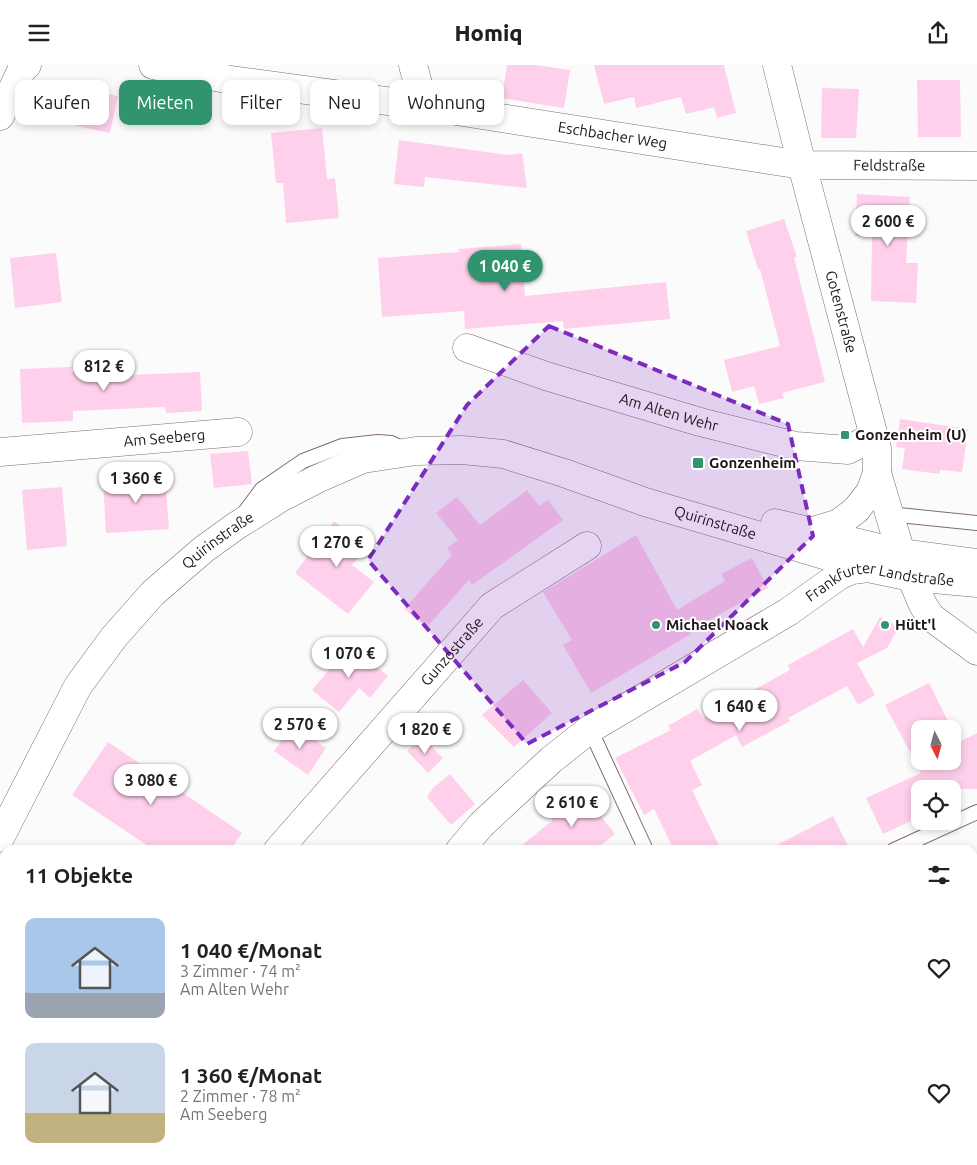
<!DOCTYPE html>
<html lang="de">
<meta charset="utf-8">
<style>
:root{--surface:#fff;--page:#f2f2f2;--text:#202124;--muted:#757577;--accent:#30946f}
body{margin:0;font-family:Ubuntu,sans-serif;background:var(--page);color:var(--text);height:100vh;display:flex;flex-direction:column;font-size:19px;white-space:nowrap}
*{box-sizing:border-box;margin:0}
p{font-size:16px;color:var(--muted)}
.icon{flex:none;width:28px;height:28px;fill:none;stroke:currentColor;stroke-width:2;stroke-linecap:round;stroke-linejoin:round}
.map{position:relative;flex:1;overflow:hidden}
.details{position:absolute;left:0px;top:780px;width:978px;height:320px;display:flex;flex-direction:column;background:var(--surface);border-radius:15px 15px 0 0;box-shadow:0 2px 8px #0003}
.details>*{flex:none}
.banner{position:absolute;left:15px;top:15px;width:500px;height:45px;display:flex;gap:10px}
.needle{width:32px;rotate:174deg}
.controls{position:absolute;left:911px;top:655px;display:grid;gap:10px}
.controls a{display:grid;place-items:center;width:50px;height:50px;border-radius:10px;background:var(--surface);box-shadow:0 2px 8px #0003;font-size:25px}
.price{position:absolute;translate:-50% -42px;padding:0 11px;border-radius:18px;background:#fff;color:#222;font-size:16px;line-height:32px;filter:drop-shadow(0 1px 2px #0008)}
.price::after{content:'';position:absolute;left:50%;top:30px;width:15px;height:11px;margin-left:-8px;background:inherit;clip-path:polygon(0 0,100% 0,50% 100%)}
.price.selected{background:var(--accent);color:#fff}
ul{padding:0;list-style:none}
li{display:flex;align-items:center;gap:15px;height:125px;padding:0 25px}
li span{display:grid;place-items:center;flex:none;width:140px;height:100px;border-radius:10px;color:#555}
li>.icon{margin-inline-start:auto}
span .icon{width:60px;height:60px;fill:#fffc;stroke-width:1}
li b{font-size:21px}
h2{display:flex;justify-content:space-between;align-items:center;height:60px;padding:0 25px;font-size:21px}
.chip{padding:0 18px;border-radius:10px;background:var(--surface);box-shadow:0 2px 8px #0003;font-size:18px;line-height:45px}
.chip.selected{background:var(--accent);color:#fff}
header{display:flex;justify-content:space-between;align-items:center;height:65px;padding:0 25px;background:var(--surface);font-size:22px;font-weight:800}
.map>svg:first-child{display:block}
.building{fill:#ffd0eb}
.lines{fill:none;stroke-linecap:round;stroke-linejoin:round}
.service-casing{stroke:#866779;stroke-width:16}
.minor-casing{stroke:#866779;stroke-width:29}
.tertiary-casing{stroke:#866779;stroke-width:29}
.service{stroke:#fff;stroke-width:14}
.minor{stroke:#fff;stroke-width:28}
.tertiary{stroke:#fff;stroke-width:28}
.marked{fill:#7b2cbf;fill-opacity:0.2;stroke:#7b2cbf;stroke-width:4;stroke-dasharray:10 6;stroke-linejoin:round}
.poi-dot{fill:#30946f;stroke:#fff;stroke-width:2}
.labels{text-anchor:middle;stroke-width:4;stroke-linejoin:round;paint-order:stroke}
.street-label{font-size:15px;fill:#20141b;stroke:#fff}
.poi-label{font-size:15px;font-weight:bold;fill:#20141b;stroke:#fff;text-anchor:start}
</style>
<header><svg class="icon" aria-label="menu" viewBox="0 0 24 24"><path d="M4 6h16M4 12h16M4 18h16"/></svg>Homiq<svg class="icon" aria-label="share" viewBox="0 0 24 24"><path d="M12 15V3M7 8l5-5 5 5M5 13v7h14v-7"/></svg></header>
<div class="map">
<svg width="977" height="1100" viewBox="0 0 977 1100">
<rect width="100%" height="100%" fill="#fbfbfb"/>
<path class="building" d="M507,0H535L570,5L564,43L502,33Z
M594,0H724L736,48L717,53L714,42L686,49L681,32L636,43L634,32L604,39Z
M917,15H960L961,72H918Z
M85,23L118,31L110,68L76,61Z
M822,23L859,24L856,73H821Z
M322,63L327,114L335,113L339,153L286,158L283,118H276L271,68Z
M399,75L508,90L522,88L527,123L425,112L424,122L394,119Z
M857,129L910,132L906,198H918L916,238L871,236L872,172L855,171Z
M784,154L797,192H794L825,317L782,328L784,333L759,339L754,321L732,327L724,295L780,281L760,204H758L746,166Z
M521,179L525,231L666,217L670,254L564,264L563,256L465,264L464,246L382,252L378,193L459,187V184Z
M56,188L62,237L15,243L10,193Z
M71,302V307L130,303L131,310L200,307L202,346L166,348L165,342L73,346V356L22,358L20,304Z
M900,354L968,364L962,407L940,405V409L902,404L905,383L896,382Z
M248,386L252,419L214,423L210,389Z
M165,411L169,464L106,468L103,414Z
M62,422L67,481L27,485L22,425Z
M527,425L539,441L548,435L563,455L472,520L469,515L426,563L404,544L452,490L447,483L458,475L436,448L457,432L480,460Z
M334,456L368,483L352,500L374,517L348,549L295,508Z
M636,470L677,545L725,516L721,509L752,493L768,523L689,566L691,569L591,628L563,580L572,575L543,527Z
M880,552L899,562L887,583L857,598L875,630L858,640L847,621L788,653L790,656L742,682L736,670L690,696L702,720L692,725L721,785H674L654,744L644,750L615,693L671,665L668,661L697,644L703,653L790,605L788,600L853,564L863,582Z
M350,580L388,611L370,633L359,623L339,647L312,625Z
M523,615L552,648L514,682L482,650Z
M929,618L952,664H920V696H952V664L959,677L977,668V724H920V752L883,769L866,733L921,708L885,640Z
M293,660L326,683L308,710L274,686Z
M422,672L443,693L428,708L407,686Z
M108,677L242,768L230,785H154L72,730Z
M450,709L475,739L451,760L427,732L433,723Z
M580,725L615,769L595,785H516L553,755L549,750Z
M833,751L850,785H767L808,764Z"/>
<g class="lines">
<defs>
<path id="service" d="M245,447L262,424L303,396L342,381L378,377L391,378L399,382
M889,449L977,458
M590,664L646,785
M894,785L977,747
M520,1095L521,1100
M932,1095L933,1100"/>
<g id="minor">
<path id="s1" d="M153,0L231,15L424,41L802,100L977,101"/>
<path d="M413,0L424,41"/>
<path id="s2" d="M777,0L802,100L877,383V408L870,427L856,445L839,458L810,467"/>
<path d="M0,51L22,4L27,0"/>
<path id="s3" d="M467,283L546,311L700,357L796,381L848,385L874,371"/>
<path id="s4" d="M0,387L238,367"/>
<path d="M877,408L901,488L923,540L931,552L977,586"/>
<path id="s5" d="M278,785L492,541L587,481"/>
<path d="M51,1100V1095"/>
<path d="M284,1100L289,1095"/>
</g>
<g id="tertiary">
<path d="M775,458L901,488L977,498"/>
<path id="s6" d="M0,773L78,621L114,572L153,528L204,484L236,461L282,432L317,414L363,394L416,386L462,385L503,389L564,408L645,437L868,503"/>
<path id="s7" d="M460,785L481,760L551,695L590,664L788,547L840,510L852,505L868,503L911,512L977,518"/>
<path d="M323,1095L328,1100"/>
</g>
</defs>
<use href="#service" class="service-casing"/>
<use href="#minor" class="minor-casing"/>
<use href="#tertiary" class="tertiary-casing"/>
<use href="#service" class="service"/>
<use href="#minor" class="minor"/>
<use href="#tertiary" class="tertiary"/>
</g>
<path class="marked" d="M549,261L788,359L813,471L685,597L527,679L368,495L467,340Z"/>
<g class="poi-dot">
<rect x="840" y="365" width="10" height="10" rx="2.5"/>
<rect x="692" y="392" width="12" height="12" rx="2.5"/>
<circle cx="656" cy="560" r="5"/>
<circle cx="885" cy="560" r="5"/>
</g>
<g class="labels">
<g class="street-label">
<text dy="5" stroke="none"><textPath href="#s1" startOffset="465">Eschbacher Weg</textPath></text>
<text dy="5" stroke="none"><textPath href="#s1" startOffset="744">Feldstraße</textPath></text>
<text dy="5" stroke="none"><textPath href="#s2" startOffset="255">Gotenstraße</textPath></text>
<text dy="5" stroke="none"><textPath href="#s3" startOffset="212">Am Alten Wehr</textPath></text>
<text dy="5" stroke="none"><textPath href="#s4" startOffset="165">Am Seeberg</textPath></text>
<text dy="5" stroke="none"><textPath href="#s6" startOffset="905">Quirinstraße</textPath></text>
<text dy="5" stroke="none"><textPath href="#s6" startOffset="374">Quirinstraße</textPath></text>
<text dy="5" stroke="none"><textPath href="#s7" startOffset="510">Frankfurter Landstraße</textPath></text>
<text dy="5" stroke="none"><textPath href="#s5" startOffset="264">Gunzostraße</textPath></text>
</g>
<g class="poi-label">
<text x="855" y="375">Gonzenheim (U)</text>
<text x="709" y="403">Gonzenheim</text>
<text x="666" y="565">Michael Noack</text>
<text x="895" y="565">Hütt'l</text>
</g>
</g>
</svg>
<div class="controls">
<a><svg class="needle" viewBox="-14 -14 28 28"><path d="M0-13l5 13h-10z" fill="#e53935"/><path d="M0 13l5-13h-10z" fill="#757577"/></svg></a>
<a><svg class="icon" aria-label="locate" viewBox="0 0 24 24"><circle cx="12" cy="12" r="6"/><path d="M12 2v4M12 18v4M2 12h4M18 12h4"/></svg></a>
</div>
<b class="price" style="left:888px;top:182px">2 600 €</b>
<b class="price selected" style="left:505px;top:227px">1 040 €</b>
<b class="price" style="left:104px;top:327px">812 €</b>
<b class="price" style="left:136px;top:439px">1 360 €</b>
<b class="price" style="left:337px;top:503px">1 270 €</b>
<b class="price" style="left:349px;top:614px">1 070 €</b>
<b class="price" style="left:740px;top:667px">1 640 €</b>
<b class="price" style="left:300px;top:685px">2 570 €</b>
<b class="price" style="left:425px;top:690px">1 820 €</b>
<b class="price" style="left:151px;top:741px">3 080 €</b>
<b class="price" style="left:572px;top:763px">2 610 €</b>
<div class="banner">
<a class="chip">Kaufen</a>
<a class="chip selected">Mieten</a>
<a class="chip">Filter</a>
<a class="chip">Neu</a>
<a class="chip">Wohnung</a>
</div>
<section class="details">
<h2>11 Objekte<svg class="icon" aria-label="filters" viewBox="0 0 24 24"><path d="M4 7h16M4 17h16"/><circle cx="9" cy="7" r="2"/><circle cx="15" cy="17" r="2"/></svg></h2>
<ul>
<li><span style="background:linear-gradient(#a9c7e8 75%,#9aa5b1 0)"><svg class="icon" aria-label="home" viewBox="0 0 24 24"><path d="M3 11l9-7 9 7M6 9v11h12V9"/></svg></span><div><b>1 040 €/Monat</b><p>3 Zimmer · 74 m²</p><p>Am Alten Wehr</p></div><svg class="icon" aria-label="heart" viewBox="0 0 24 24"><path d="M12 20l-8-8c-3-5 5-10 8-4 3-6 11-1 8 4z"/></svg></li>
<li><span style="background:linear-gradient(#c9d6e8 70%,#c2b280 0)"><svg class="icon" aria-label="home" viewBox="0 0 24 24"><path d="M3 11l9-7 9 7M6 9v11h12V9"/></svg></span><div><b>1 360 €/Monat</b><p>2 Zimmer · 78 m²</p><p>Am Seeberg</p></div><svg class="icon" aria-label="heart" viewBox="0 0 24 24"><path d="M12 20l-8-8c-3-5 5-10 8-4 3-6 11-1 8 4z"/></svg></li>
</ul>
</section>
</div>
